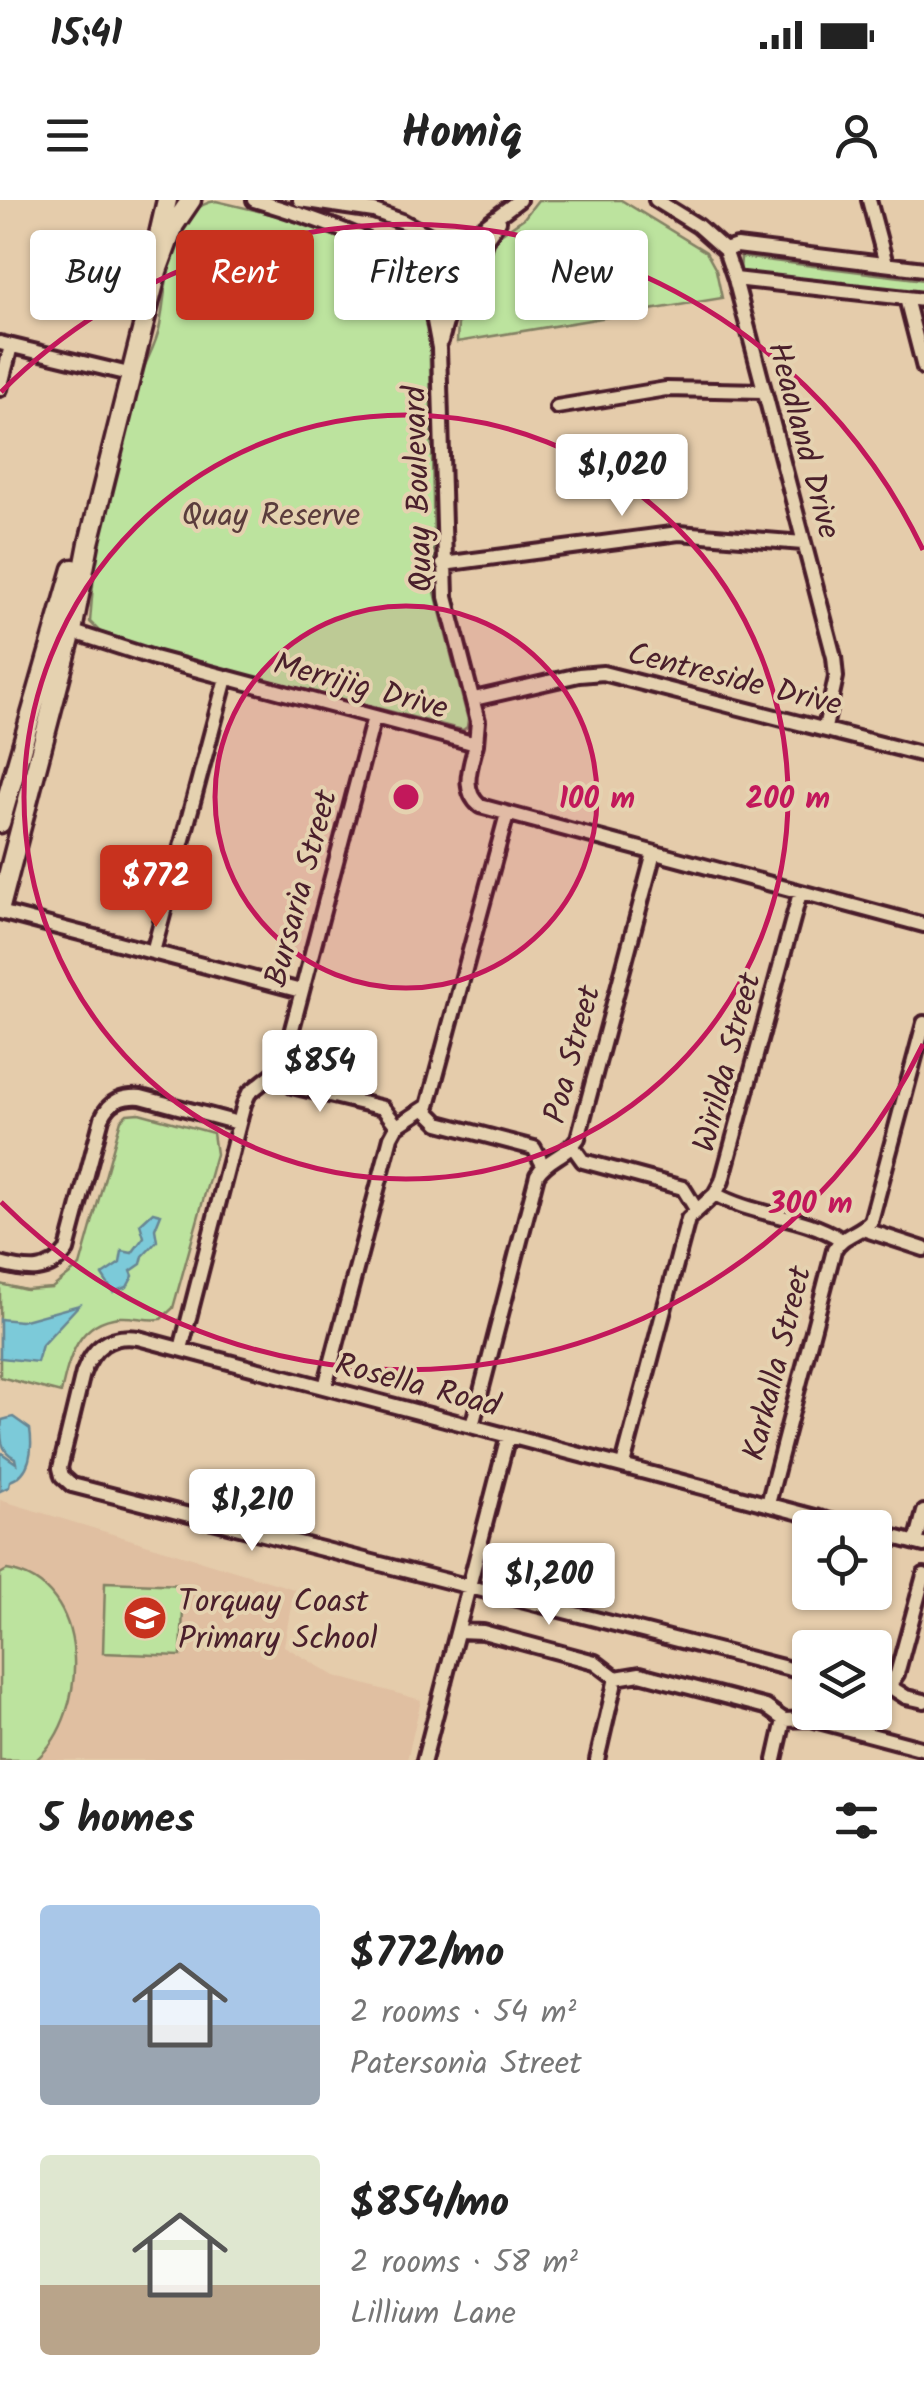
<!DOCTYPE html>
<meta charset="utf-8">
<style>
:root{--surface:#fff;--page:#f6f6f6;--text:#222;--muted:#767676;--accent:#c8321e}
body{margin:0;font-family:Kalam,sans-serif;background:var(--page);color:var(--text);height:100vh;display:flex;flex-direction:column;font-size:38px;white-space:nowrap}
*{box-sizing:border-box;margin:0}
p{font-size:32px;color:var(--muted)}
.icon{flex:none;width:55px;height:55px;fill:none;stroke:currentColor;stroke-width:2;stroke-linecap:round;stroke-linejoin:round}
.map{position:relative;height:1560px;overflow:hidden}
.details{display:flex;flex-direction:column;background:var(--surface);flex:1}
.details>*{flex:none}
.guide{position:absolute;left:30px;top:30px;width:865px;height:90px;display:flex;gap:20px}
.fabs{position:absolute;left:792px;top:1310px;display:grid;gap:20px}
.fabs a{display:grid;place-items:center;width:100px;height:100px;border-radius:10px;background:var(--surface);box-shadow:0 2px 8px #0004;font-size:50px}
.price{position:absolute;translate:-50% -85px;padding:0 22px;border-radius:10px;background:#fff;color:#222;font-size:32px;line-height:65px;filter:drop-shadow(0 2px 5px #0008)}
.price::after{content:'';position:absolute;left:50%;top:60px;width:30px;height:22px;margin-left:-15px;background:inherit;clip-path:polygon(0 0,100% 0,50% 100%)}
.price.current{background:var(--accent);color:#fff}
ul{padding:0;list-style:none}
li{display:flex;align-items:center;gap:30px;height:250px;padding:0 40px}
li span{display:grid;place-items:center;flex:none;width:280px;height:200px;border-radius:10px;color:#555}
li>.icon{margin-inline-start:auto}
span .icon{width:120px;height:120px;fill:#fffc;stroke-width:1}
li b{font-size:42px}
h2{display:flex;justify-content:space-between;align-items:center;height:120px;padding:0 40px;font-size:42px}
.tag{padding:0 35px;border-radius:10px;background:var(--surface);box-shadow:0 2px 8px #0004;font-size:35px;line-height:90px}
.tag.current{background:var(--accent);color:#fff}
.status{display:flex;justify-content:space-between;align-items:center;height:70px;padding:0 50px;background:var(--surface);direction:ltr}
.status svg{height:28px;fill:currentColor}
header{display:flex;justify-content:space-between;align-items:center;height:130px;padding:0 40px;background:var(--surface);font-size:45px;font-weight:700}
.map>svg:first-child{display:block}
.built{fill:#e0bfa1}
.green{fill:#bce39e;stroke:#838164;stroke-width:2.5}
.water{fill:#7ccad9;stroke:#688693;stroke-width:2.5}
.lines{fill:none;stroke-linecap:round;stroke-linejoin:round}
.street-casing{stroke:#4a1f2b;stroke-width:20}
.secondary-casing{stroke:#4a1f2b;stroke-width:25}
.street{stroke:#e5d2b0;stroke-width:12}
.secondary{stroke:#e5d2b0;stroke-width:18}
.ring{fill:none;stroke:#c2185b;stroke-width:5}
.labels{text-anchor:middle;stroke-width:8;stroke-linejoin:round;paint-order:stroke}
.street-label{font-size:32px;fill:#4a1f2b;stroke:#e5d2b0}
.park-label{font-size:32px;fill:#5b3c3c;stroke:#e5d2b0}
.poi-label{font-size:32px;fill:#4a1f2b;stroke:#e5d2b0;text-anchor:start}
.centre{fill:#c2185b;stroke:#e5d2b0;stroke-width:5}
.ring-label{font-size:30px;text-anchor:middle;font-weight:bold;fill:#c2185b;stroke:#e5d2b0;stroke-width:8;stroke-linejoin:round;paint-order:stroke}
</style>
<div class="status"><b>15:41</b><svg viewBox="0 0 49 12"><path d="M0 12V9h3v3zM5 12V6h3v6zM10 12V3h3v9zM15 12V0h3v12zM26 1h20v11H26zM47 4h2v5h-2z"/></svg></div>
<header><svg class="icon" aria-label="menu" viewBox="0 0 24 24"><path d="M4 6h16M4 12h16M4 18h16"/></svg>Homiq<svg class="icon" aria-label="person" viewBox="0 0 24 24"><circle cx="12" cy="8" r="4"/><path d="M4 21q1-7 8-7t8 7"/></svg></header>
<div class="map">
<svg width="924" height="1560" viewBox="0 0 924 1560">
<rect width="100%" height="100%" fill="#e5ccab"/>
<filter id="ink" filterUnits="userSpaceOnUse"><feTurbulence type="fractalNoise" baseFrequency=".01" numOctaves="2"/><feDisplacementMap in="SourceGraphic" scale="20" xChannelSelector="R" yChannelSelector="G"/><feConvolveMatrix kernelMatrix="1 2 1 2 8 2 1 2 1" color-interpolation-filters="sRGB"/></filter>
<g filter="url(#ink)">
<path class="built" d="M0,1300L294,1389L284,1446L335,1476L421,1500L407,1560H0Z"/>
<path class="green" d="M538,0H621L706,52L716,70L722,98L457,142L458,124L484,90L489,52L495,38L524,18Z
M216,1L292,19L390,58L412,77L425,101L429,120L435,392L468,520L467,527L463,530L163,453L100,432L90,422L96,348L143,170C149,155 157,142 160,125C167,89 168,7 216,1Z
M741,57L924,80V96L740,73Z
M139,913L213,933L216,954L173,1108L161,1119C147,1121 134,1116 120,1117C78,1121 69,1157 61,1193L0,1177V1084L26,1090L52,1088L80,1066L121,920L127,914Z
M7,1370C92,1384 90,1513 36,1560H0V1374Z
M105,1382L184,1385L181,1456L103,1453Z"/>
<path class="water" d="M255,43L271,57L294,58L293,74L283,86L268,87L267,92L243,95L233,84L209,72L213,60Z
M153,1012L161,1014L155,1029L157,1041L143,1056L141,1064L131,1071L133,1076L127,1087L113,1092L102,1075L120,1063L122,1051L132,1053L144,1037L140,1024Z
M79,1105L42,1145L37,1162L0,1158V1119L21,1121Z
M13,1217L30,1229C33,1249 31,1274 10,1281L9,1287L0,1291V1252L16,1263L15,1258C0,1251 0,1237 2,1220Z"/>
<g class="lines">
<defs>
<path id="street" d="M254,0C301,14 387,41 421,74
M300,0L374,11L404,22L445,44
M656,0L698,26L725,50L735,79L834,457L836,477L825,528
M869,0L886,64
M421 71a28 28 0 1 1 56 0a28 28 0 1 1-56 0Z
M451,44L478,31L519,0
M725,50L737,46L924,69
M477,65L486,39L499,21
M735,79L924,100
M428,89L439,148L446,397L478,521L476,544
M906,98L924,168
M441,141L447,119L462,97
M0,143L133,175
M0,189L11,146
M557,207L666,189L763,191
M443,364L679,333L803,343
M67,430L154,458L476,544C471,566 460,589 480,606L924,725
M474,499L579,475L603,473L924,555
M0,712L301,791
M153,752L226,478
M279,871L292,886L383,908L397,926
M425,909L439,923L534,948L543,965
M573,947L583,961L683,988L696,1009
M715,994C754,1016 803,1015 840,1039
M863,1029L924,1049
M0,1064C27,1071 49,1075 67,1050L102,918C110,900 123,896 141,897L238,923
M181,1149L244,904L249,893L282,867L374,517
M325,1187L391,937L397,926L428,906L507,614
M472,1226L537,975C547,958 567,956 578,938L654,653
M623,1265L688,1019L715,994L722,981L800,693
M768,1304L834,1050C843,1034 859,1034 871,1021L924,823
M875,1332L924,1345
M916,1343L924,1312
M458,1431L483,1432L595,1462L616,1478
M810,1474L72,1285L62,1276L60,1268L83,1173C93,1147 109,1134 138,1138L857,1328
M616,1478L640,1474L766,1507L784,1520L811,1519L924,1549
M889,1486L897,1474L924,1375
M889,1486L906,1497L924,1501
M424,1560L508,1236
M597,1560L616,1478
M775,1560L784,1520"/>
<path id="secondary" d="M158,39L167,0
M0,623L73,369
M0,707L72,431L89,343L157,71L174,25L191,0"/>
</defs>
<use href="#street" class="street-casing"/>
<use href="#secondary" class="secondary-casing"/>
<use href="#street" class="street"/>
<use href="#secondary" class="secondary"/>
</g>
</g>
<circle cx="406" cy="597" r="191" fill="#c2185b" fill-opacity=".12"/>
<g class="ring">
<circle cx="406" cy="597" r="191"/>
<circle cx="406" cy="597" r="382"/>
<path d="M923 844A573 573 0 0 1 1 1002M1 192A573 573 0 0 1 923 350"/>
</g>
<defs>
<symbol id="school-disc" viewBox="-11 -11 22 22"><circle r="9.5" fill="#c8321e" stroke="#e5d2b0"/><path d="M0-5L7-2L0 1L-7-2ZM-4 1L0 2.5L4 1V4Q0 6-4 4Z" fill="#fff"/></symbol>
</defs>
<g fill-rule="evenodd">
<use href="#school-disc" x="120" y="1393" width="50" height="50"/>
</g>
<g class="labels">
<g class="street-label">
<text transform="translate(805 240) rotate(75)" y="11">Headland Drive</text>
<text transform="translate(417 289) rotate(-92)" y="11">Quay Boulevard</text>
<text transform="translate(735 478) rotate(14)" y="11">Centreside Drive</text>
<text transform="translate(361 485) rotate(15)" y="11">Merrijig Drive</text>
<text transform="translate(300 688) rotate(-75)" y="11">Bursaria Street</text>
<text transform="translate(571 854) rotate(-75)" y="11">Poa Street</text>
<text transform="translate(726 862) rotate(-75)" y="11">Wirilda Street</text>
<text transform="translate(776 1163) rotate(-76)" y="11">Karkalla Street</text>
<text transform="translate(418 1184) rotate(15)" y="11">Rosella Road</text>
</g>
<g class="park-label">
<text x="271" y="325">Quay Reserve</text>
</g>
<g class="poi-label">
<text x="178" y="1411">Torquay Coast<tspan x="178" dy="37">Primary School</tspan></text>
</g>
</g>
<circle cx="406" cy="597" r="15" class="centre"/>
<g class="ring-label">
<text x="597" y="608">100 m</text>
<text x="788" y="608">200 m</text>
<text x="811" y="1013">300 m</text>
</g>
</svg>
<div class="fabs">
<a><svg class="icon" aria-label="locate" viewBox="0 0 24 24"><circle cx="12" cy="12" r="6"/><path d="M12 2v4M12 18v4M2 12h4M18 12h4"/></svg></a>
<a><svg class="icon" aria-label="layers" viewBox="0 0 24 24"><path d="M12 4l9 5-9 5-9-5zM3 14l9 5 9-5"/></svg></a>
</div>
<b class="price" style="left:622px;top:319px">$1,020</b>
<b class="price current" style="left:156px;top:730px">$772</b>
<b class="price" style="left:320px;top:915px">$854</b>
<b class="price" style="left:252px;top:1354px">$1,210</b>
<b class="price" style="left:549px;top:1428px">$1,200</b>
<div class="guide">
<a class="tag">Buy</a>
<a class="tag current">Rent</a>
<a class="tag">Filters</a>
<a class="tag">New</a>
</div>
</div>
<section class="details">
<h2>5 homes<svg class="icon" aria-label="filters" viewBox="0 0 24 24"><path d="M4 7h16M4 17h16"/><circle cx="9" cy="7" r="2"/><circle cx="15" cy="17" r="2"/></svg></h2>
<ul>
<li><span style="background:linear-gradient(#a9c7e8 60%,#9aa5b1 0)"><svg class="icon" aria-label="home" viewBox="0 0 24 24"><path d="M3 11l9-7 9 7M6 9v11h12V9"/></svg></span><div><b>$772/mo</b><p>2 rooms · 54 m²</p><p>Patersonia Street</p></div></li>
<li><span style="background:linear-gradient(#dfe7d0 65%,#b9a48a 0)"><svg class="icon" aria-label="home" viewBox="0 0 24 24"><path d="M3 11l9-7 9 7M6 9v11h12V9"/></svg></span><div><b>$854/mo</b><p>2 rooms · 58 m²</p><p>Lillium Lane</p></div></li>
</ul>
</section>
